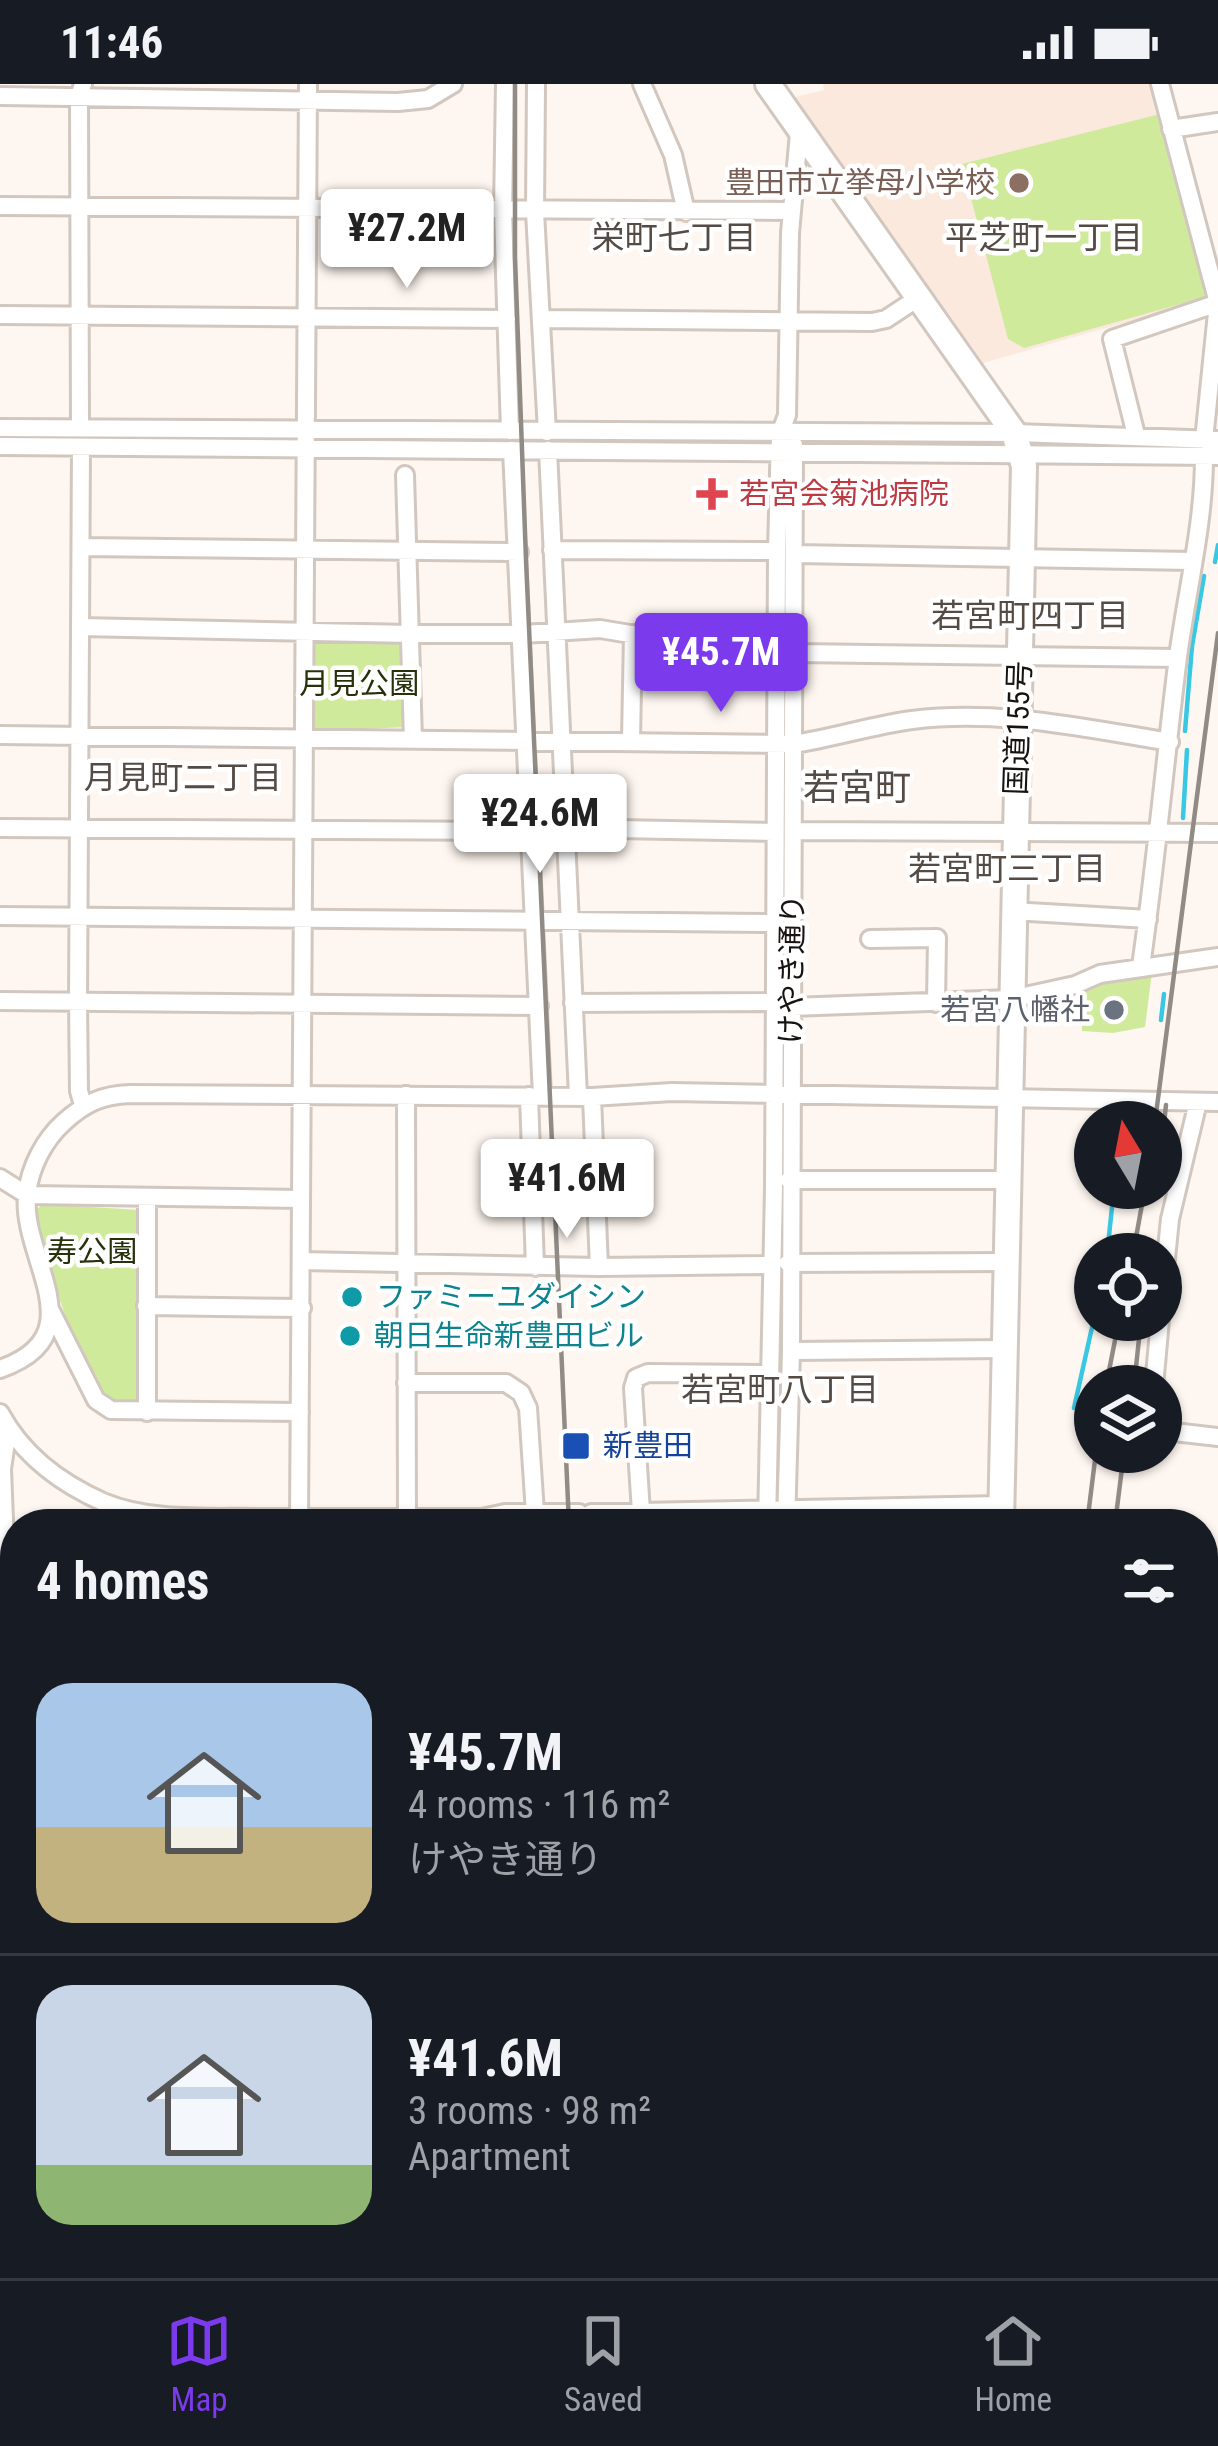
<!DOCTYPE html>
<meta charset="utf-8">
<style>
:root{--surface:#171b24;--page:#20242c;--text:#f1f3f6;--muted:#9ea1a6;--line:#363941;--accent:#7c3aed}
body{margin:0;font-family:"Roboto Condensed","Noto Sans JP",sans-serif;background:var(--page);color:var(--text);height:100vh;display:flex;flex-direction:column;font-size:45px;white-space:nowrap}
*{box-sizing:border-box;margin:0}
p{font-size:39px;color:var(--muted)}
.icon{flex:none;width:66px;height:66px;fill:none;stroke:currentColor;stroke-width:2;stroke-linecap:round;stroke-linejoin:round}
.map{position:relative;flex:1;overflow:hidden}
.side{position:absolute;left:0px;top:1425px;width:1218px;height:771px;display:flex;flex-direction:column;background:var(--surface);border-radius:48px 48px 0 0;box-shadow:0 3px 9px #0004}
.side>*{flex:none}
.needle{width:78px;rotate:350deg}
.tools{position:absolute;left:1074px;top:1017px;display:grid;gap:24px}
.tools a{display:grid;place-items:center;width:108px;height:108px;border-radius:50%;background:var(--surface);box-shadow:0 3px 9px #0004;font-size:60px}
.price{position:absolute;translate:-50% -102px;padding:0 27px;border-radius:12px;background:#fff;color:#222;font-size:39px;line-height:78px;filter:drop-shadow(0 3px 6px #0008)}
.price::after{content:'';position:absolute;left:50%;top:72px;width:36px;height:27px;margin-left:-18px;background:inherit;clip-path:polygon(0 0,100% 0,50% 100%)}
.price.current{background:var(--accent);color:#fff}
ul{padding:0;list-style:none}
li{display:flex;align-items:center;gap:36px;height:300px;padding:0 36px}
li+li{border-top:3px solid var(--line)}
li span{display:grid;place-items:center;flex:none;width:336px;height:240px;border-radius:36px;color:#555}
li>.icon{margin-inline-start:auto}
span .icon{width:144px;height:144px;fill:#fffc;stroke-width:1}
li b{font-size:51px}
h2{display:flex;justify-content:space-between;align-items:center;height:144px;padding:0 36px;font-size:51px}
.status{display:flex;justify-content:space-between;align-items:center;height:84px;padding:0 60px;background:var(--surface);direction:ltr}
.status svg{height:33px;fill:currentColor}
.tab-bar{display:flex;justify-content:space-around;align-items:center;height:168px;border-top:3px solid var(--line);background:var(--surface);font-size:33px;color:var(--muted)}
.tab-bar a{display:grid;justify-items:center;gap:6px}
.tab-bar .current{color:var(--accent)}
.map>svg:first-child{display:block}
.built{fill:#fbe9dd}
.green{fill:#d0ea9c}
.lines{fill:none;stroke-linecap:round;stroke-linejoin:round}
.stream{stroke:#38c8e4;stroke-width:4.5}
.minor-casing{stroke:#d1c7bf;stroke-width:22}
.major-casing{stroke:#d1c7bf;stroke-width:27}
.highway-casing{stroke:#d1c7bf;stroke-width:30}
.minor{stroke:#fff;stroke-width:16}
.major{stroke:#fff;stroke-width:21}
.highway{stroke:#fff;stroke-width:24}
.rail{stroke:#918b86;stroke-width:4.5}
.education-dot{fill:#8d6e63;stroke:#fff;stroke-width:4.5}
.health-dot{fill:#e0444e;stroke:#fff;stroke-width:4.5}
.worship-dot{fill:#6b7280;stroke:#fff;stroke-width:4.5}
.culture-dot{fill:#0f9aa8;stroke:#fff;stroke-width:4.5}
.transit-dot{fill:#1a4fb4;stroke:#fff;stroke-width:4.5}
.labels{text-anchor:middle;stroke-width:9;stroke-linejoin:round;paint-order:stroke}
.education-label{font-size:30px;fill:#785e54;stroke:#fff;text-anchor:end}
.health-label{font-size:30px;fill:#be3a42;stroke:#fff;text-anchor:start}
.park-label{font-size:30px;fill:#27310a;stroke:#fff}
.street-label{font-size:30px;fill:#171311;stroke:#fff}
.worship-label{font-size:30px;fill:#5b616d;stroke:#fff;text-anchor:end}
.culture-label{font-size:30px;fill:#0d838f;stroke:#fff;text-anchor:start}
.transit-label{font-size:30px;fill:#164399;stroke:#fff;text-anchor:start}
.neighbourhood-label{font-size:33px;fill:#544b45;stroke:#fff}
.quarter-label{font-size:36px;fill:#544b45;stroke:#fff}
</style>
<div class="status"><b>11:46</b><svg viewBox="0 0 49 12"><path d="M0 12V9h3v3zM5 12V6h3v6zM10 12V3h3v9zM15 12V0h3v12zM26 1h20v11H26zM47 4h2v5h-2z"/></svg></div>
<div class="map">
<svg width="1218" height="2194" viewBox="0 0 1218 2194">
<rect width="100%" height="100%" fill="#fef6f0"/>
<path class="built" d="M823,0H1155L1211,209L1208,215L983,279L795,13L824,6Z"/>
<path class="green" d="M1160,30L1208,208L1205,213L1024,264L1008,255L962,80Z
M406,553L408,643L317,647L311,642L310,555Z
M1152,888L1145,943L1113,949L1082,947L1081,908L1099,899Z
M43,1120L140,1126V1319L112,1317C74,1286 47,1174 36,1126Z"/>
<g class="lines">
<path class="stream" d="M1215,478L1218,461
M1185,647L1192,562L1204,492
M1183,734L1187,666
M1161,936L1164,910
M1108,1161L1114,1104
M1074,1324L1095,1230"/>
<defs>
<path id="minor" d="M505,0L503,127L510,347
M536,0L535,128L547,348
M642,0L673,71L686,128
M1160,0L1218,219L1204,356
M0,12L398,18L428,15L453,0
M1171,45L1218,38
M0,122L791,127
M0,231L507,235
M543,235L872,238L886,235L918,214
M0,344L1014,349L1218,356
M80,344L79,13L83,0
M1136,351L1112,255L1218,219
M0,362L1218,372
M81,364L78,917L79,1007L83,1021
M512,366L542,1012
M548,366L578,1012
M405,391L413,655
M81,463L519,468
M552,466L777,467
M795,470L1193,477
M80,543L411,550H523L600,545L672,557L712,569L777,567
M796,569L1178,574
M0,651L794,660C834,654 873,641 912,636C999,625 1084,644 1170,658
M631,656L633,550
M0,744L531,747
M563,744L775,748
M794,747L1218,749
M1012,827L1148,835
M0,832L774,839
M870,855L937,854L936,919
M1141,882C1156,779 1165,676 1178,573C1187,506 1204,440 1204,373
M0,917L539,922
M573,919L773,918
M791,923L1011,915L1075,901L1100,890L1218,873
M406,1011L407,1440
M529,1012L535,1183
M592,1013L599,1183
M0,1094L27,1111L301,1115
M789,1096H1008
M301,1177L599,1183L772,1181
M788,1179L1008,1178
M146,1222L302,1224
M1161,1224L1170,1135L1198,1018
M51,1227L96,1316L111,1326L300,1328
M791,1267L1003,1265
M0,1285C98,1251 20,1175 27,1110C30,1083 44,1056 64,1038C85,1019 102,1011 130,1010L592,1013L672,1008L1218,1018
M406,1299H506L521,1309L528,1324L535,1429
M1154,1302L1160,1236
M147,1328V1115
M0,1329C22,1370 60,1399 103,1418C151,1438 209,1433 259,1434C334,1434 408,1434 482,1434L505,1429H579
M1161,1330L1174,1348L1218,1353
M641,1428L633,1304L636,1294L648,1289L768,1290
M591,1429L1001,1421
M299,1440L308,0
M767,1440L774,1104L777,467L780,350L787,331L790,149L799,49
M786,1440L791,1267L794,361
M1203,1475H1218
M0,1476L5,1461L2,1385L8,1344
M0,1750L15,1752
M0,1822L15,1817
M1203,1872L1218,1786
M1203,1920L1218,1922
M0,1996L15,2014
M0,2046L15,2039
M594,2181L595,2194
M631,2181L632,2194
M933,2181L1027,2194
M82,2194L89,2181
M386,2194L388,2181
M482,2194L484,2181
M757,2194L758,2181"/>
<path id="major" d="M0,1886L15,1888"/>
<path id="highway" d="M768,0L1014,349L1024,382L1001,1440
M1203,2042L1218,2044
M1025,2181L1026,2194"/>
</defs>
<use href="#minor" class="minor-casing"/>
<use href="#major" class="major-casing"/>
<use href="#highway" class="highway-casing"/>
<use href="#minor" class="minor"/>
<use href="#major" class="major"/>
<use href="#highway" class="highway"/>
<path class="rail" d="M515,0V173L526,476L569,1440
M1155,1038L1218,549
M1161,1067L1166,1021
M1133,1170L1145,1104
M1106,1302L1119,1236
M1134,1302L1141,1236
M1087,1440L1096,1368
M1115,1440L1124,1368
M612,2181L613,2194
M1121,2181L1126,2194"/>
</g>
<circle class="education-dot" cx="1019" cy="99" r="12"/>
<path class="health-dot" d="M706 392h12v12h12v12h-12v12h-12v-12h-12v-12h12z"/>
<circle class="worship-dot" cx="1114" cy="926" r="12"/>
<g class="culture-dot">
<circle cx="352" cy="1213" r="12"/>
<circle cx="350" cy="1252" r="12"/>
</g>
<rect class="transit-dot" x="561" y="1347" width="30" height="30" rx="6"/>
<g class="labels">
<g class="education-label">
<text x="995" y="109">豊田市立挙母小学校</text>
</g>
<g class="health-label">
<text x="739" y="420">若宮会菊池病院</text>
</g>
<g class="park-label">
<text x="359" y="610">月見公園</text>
<text x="92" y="1178">寿公園</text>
</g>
<g class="street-label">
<text transform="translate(1018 644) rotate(-88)" y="10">国道155号</text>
<text transform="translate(792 885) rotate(-89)" y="10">けやき通り</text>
</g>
<g class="worship-label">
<text x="1090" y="936">若宮八幡社</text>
</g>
<g class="culture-label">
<text x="376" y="1223">ファミーユダイシン</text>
<text x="374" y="1262">朝日生命新豊田ビル</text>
</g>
<g class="transit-label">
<text x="603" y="1372">新豊田</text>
</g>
<g class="neighbourhood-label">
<text x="674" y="165">栄町七丁目</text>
<text x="1044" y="165">平芝町一丁目</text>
<text x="1030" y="543">若宮町四丁目</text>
<text x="183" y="705">月見町二丁目</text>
<text x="1007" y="796">若宮町三丁目</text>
<text x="780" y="1317">若宮町八丁目</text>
</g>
<g class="quarter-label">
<text x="857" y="716">若宮町</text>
</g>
</g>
</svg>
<div class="tools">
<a><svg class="needle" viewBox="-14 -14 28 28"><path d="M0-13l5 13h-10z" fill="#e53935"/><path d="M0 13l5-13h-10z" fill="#9ea1a6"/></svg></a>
<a><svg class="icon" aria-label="locate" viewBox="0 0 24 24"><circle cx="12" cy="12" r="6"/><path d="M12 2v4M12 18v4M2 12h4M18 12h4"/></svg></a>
<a><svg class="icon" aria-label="layers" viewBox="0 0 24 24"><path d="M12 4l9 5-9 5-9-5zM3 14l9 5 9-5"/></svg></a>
</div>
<b class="price" style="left:407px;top:207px">¥27.2M</b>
<b class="price current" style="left:721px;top:631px">¥45.7M</b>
<b class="price" style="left:540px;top:792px">¥24.6M</b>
<b class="price" style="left:567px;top:1157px">¥41.6M</b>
<section class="side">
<h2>4 homes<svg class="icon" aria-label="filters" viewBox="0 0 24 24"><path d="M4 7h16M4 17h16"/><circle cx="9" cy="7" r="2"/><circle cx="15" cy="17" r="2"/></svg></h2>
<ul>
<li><span style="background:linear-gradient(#a9c7e8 60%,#c2b280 0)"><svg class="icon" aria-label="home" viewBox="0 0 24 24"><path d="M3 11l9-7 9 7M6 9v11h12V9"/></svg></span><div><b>¥45.7M</b><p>4 rooms · 116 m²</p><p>けやき通り</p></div></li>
<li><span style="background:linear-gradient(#c9d6e8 75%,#8fb573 0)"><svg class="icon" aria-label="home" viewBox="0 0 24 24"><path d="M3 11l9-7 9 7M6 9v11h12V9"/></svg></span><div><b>¥41.6M</b><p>3 rooms · 98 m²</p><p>Apartment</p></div></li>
</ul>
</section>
</div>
<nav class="tab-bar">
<a class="current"><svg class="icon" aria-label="map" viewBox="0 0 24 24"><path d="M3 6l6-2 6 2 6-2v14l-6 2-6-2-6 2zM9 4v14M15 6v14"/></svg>Map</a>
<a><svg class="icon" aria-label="saved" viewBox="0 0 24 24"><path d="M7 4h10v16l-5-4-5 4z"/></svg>Saved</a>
<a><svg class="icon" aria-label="home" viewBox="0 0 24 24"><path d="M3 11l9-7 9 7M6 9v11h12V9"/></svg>Home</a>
</nav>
